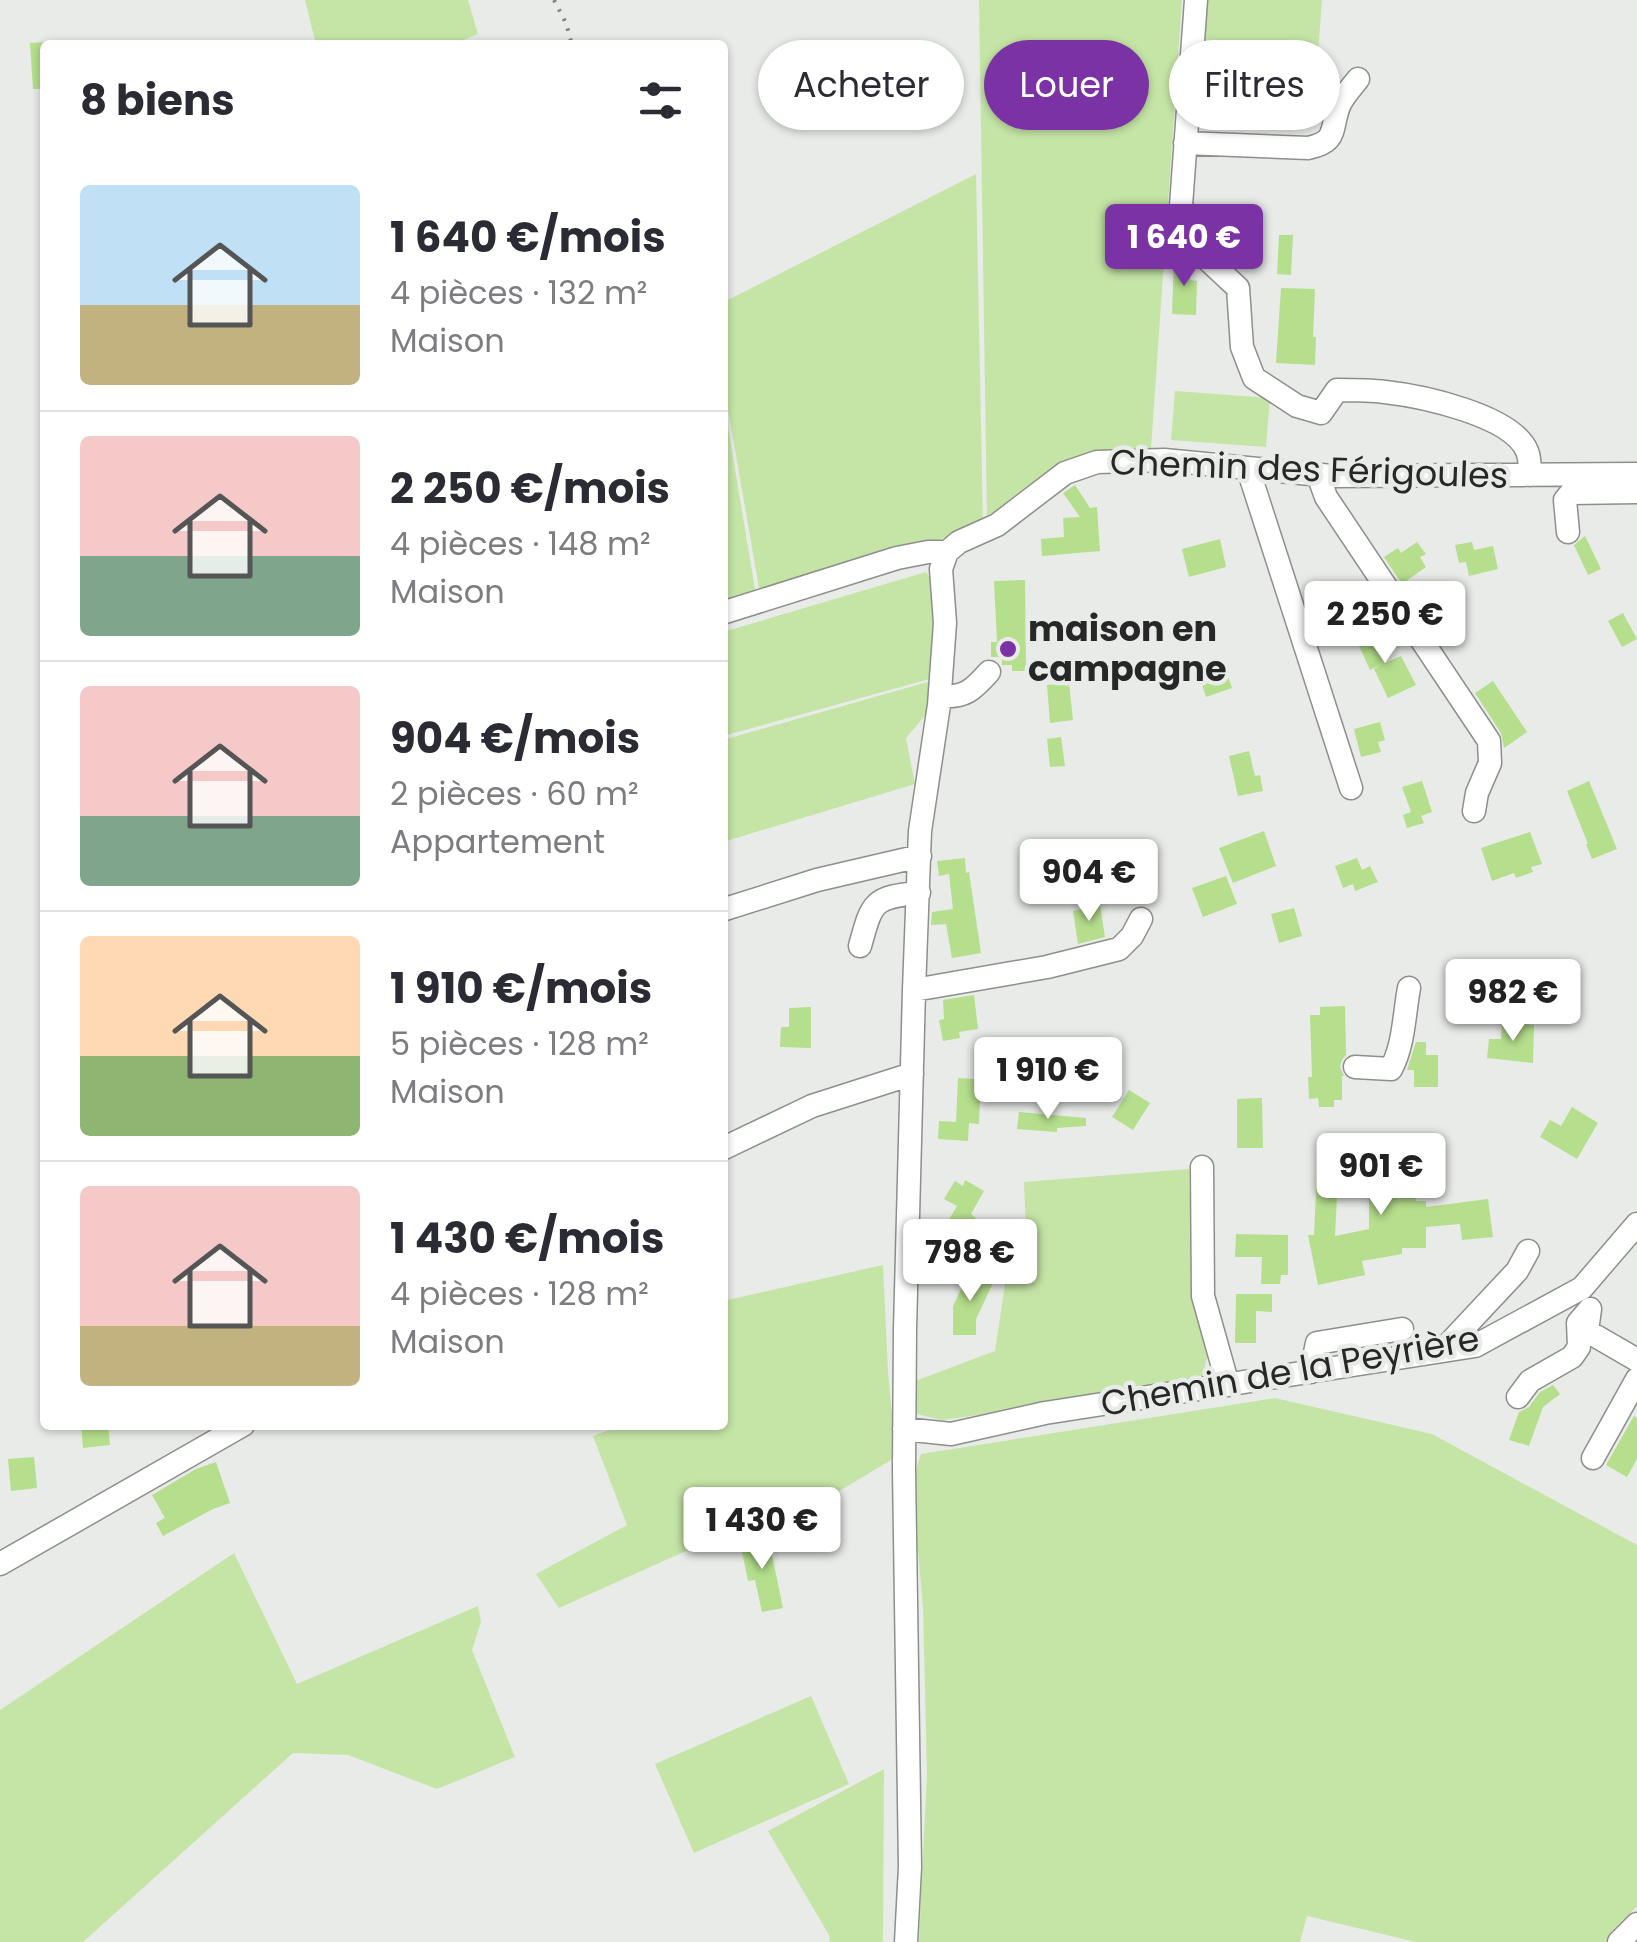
<!DOCTYPE html>
<html lang="fr">
<meta charset="utf-8">
<style>
:root{--surface:#fff;--page:#f2f2f3;--text:#2b2b33;--muted:#7c7c81;--line:#e1e1e2;--accent:#7b32a5}
body{margin:0;font-family:Poppins,sans-serif;background:var(--page);color:var(--text);height:100vh;display:flex;flex-direction:column;font-size:38px;white-space:nowrap}
*{box-sizing:border-box;margin:0}
p{font-size:32px;color:var(--muted)}
.icon{flex:none;width:55px;height:55px;fill:none;stroke:currentColor;stroke-width:2;stroke-linecap:round;stroke-linejoin:round}
.map{position:relative;flex:1;overflow:hidden}
.sheet{position:absolute;left:40px;top:40px;width:688px;height:1390px;display:flex;flex-direction:column;background:var(--surface);border-radius:10px;box-shadow:0 2px 8px #0004}
.sheet>*{flex:none}
.top-card{position:absolute;left:758px;top:40px;width:728px;height:90px;display:flex;gap:20px}
.price{position:absolute;translate:-50% -85px;padding:0 22px;border-radius:10px;background:#fff;color:#222;font-size:32px;line-height:65px;filter:drop-shadow(0 2px 5px #0008)}
.price::after{content:'';position:absolute;left:50%;top:60px;width:30px;height:22px;margin-left:-15px;background:inherit;clip-path:polygon(0 0,100% 0,50% 100%)}
.price.current{background:var(--accent);color:#fff}
ul{padding:0;list-style:none}
li{display:flex;align-items:center;gap:30px;height:250px;padding:0 40px}
li+li{border-top:2px solid var(--line)}
li span{display:grid;place-items:center;flex:none;width:280px;height:200px;border-radius:10px;color:#555}
li>.icon{margin-inline-start:auto}
span .icon{width:120px;height:120px;fill:#fffc;stroke-width:1}
li b{font-size:42px}
h2{display:flex;justify-content:space-between;align-items:center;height:120px;padding:0 40px;font-size:42px}
.tag{padding:0 35px;border-radius:45px;background:var(--surface);box-shadow:0 2px 8px #0004;font-size:35px;line-height:90px}
.tag.current{background:var(--accent);color:#fff}
.map>svg:first-child{display:block}
.green{fill:#c5e5a6}
.building{fill:#b5de8d}
.lines{fill:none;stroke-linecap:round;stroke-linejoin:round}
.minor-casing{stroke:#8d8f8c;stroke-width:25}
.path{stroke:#838482;stroke-width:4;stroke-dasharray:2.5 8;stroke-linecap:butt}
.minor{stroke:#fff;stroke-width:22}
.poi-dot{fill:#7b32a5;stroke:#e9ebe8;stroke-width:4}
.labels{text-anchor:middle;stroke-width:9;stroke-linejoin:round;paint-order:stroke}
.street-label{font-size:35px;fill:#262726;stroke:#e9ebe8}
.poi-label{font-size:35px;font-weight:bold;fill:#262726;stroke:#e9ebe8;text-anchor:start}
</style>
<div class="map">
<svg width="1637" height="1942" viewBox="0 0 1637 1942">
<rect width="100%" height="100%" fill="#e9ebe8"/>
<path class="green" d="M305,0H468L478,34L451,45H316Z
M979,0H1182L1151,449L1101,451L987,521Z
M1208,0H1322L1313,120L1199,115Z
M976,174L983,524L923,545L760,594L723,380L722,303Z
M722,391L756,595L722,604Z
M1175,391L1270,398L1266,447L1171,440Z
M926,572L936,585L933,678L723,736V632Z
M931,681L928,712L906,738L915,784L723,842V740Z
M1189,1169L1193,1294L1207,1357L1201,1384L942,1420L917,1414L915,1381L995,1351L1009,1258L1027,1259L1024,1182Z
M883,1265L888,1372L896,1457L846,1487L804,1510L708,1541L559,1608L536,1574L627,1525L593,1436L623,1425H722L723,1301Z
M1275,1398L1432,1434L1637,1545V1906L1605,1942H1416L1307,1916L1300,1942H919L927,1773L923,1608L912,1482L921,1454Z
M234,1553L297,1684L478,1606L481,1622L472,1650L515,1757L437,1789L348,1755L293,1753L83,1942H0V1710Z
M811,1696L849,1784L694,1853L655,1764Z
M884,1769L883,1942H830L829,1935L768,1831Z"/>
<path class="building" d="M45,42V89H33L30,43Z
M1279,235H1293L1291,275L1277,274Z
M1174,256H1182L1190,264V280L1197,281L1196,315L1172,314Z
M1281,288L1315,289L1313,337H1316L1315,365L1276,363Z
M1075,485L1090,508L1097,507L1100,551L1042,556L1041,539L1064,537L1063,518L1080,517L1063,493Z
M1585,536L1601,569L1588,575L1574,545Z
M1220,539L1226,567L1189,577L1182,549Z
M1417,542L1426,554L1420,557L1426,567L1402,584L1384,557L1398,548L1401,553Z
M1472,542L1474,550L1493,546L1498,569L1469,576L1466,562L1459,563L1455,545Z
M1025,580L1026,671H1012V665H1002V657H991V642H997L994,581Z
M1623,613L1637,639L1622,647L1608,621Z
M1369,628L1385,663L1401,656L1416,685L1388,698L1374,669L1381,665L1370,670L1354,635Z
M1218,659L1221,668L1225,667L1232,688L1206,697L1196,666Z
M1493,681L1527,732L1504,748L1501,733L1475,693Z
M1069,683L1073,720L1050,723L1047,685Z
M1380,722L1385,740L1378,742L1381,752L1361,757L1354,729Z
M1061,737L1065,766L1050,767L1047,739Z
M1249,751L1255,776L1260,775L1263,791L1238,796L1229,756Z
M1422,781L1432,812L1421,816L1424,823L1407,828L1403,815L1411,812L1402,787Z
M1589,781L1617,849L1592,859L1586,844H1588L1567,791Z
M1264,831L1276,866L1233,883L1219,848Z
M1530,832L1542,864L1531,867L1533,872L1516,878L1514,873L1492,881L1481,848Z
M965,858L966,873L969,872L981,953L952,958L946,924L931,925L932,912L953,909L949,874L939,876L937,861Z
M1357,858L1362,870L1370,866L1378,882L1355,891L1353,884L1343,888L1335,866Z
M1226,876L1237,904L1203,917L1192,888Z
M1100,905L1105,937L1078,944L1073,911Z
M1294,908L1302,936L1279,943L1271,914Z
M974,995L978,1029L959,1032L960,1038L943,1041L939,1020L944,1019L943,1000Z
M1345,1006L1346,1055L1342,1060L1340,1067L1344,1076H1342V1100H1334V1107H1319L1318,1098L1309,1099L1308,1077H1312L1310,1015H1320V1007Z
M811,1007V1048L780,1047L781,1027H789V1008Z
M1502,1022L1534,1025L1533,1063L1487,1058L1489,1039H1501Z
M1416,1042H1426V1055H1438V1087H1414V1070H1407Z
M958,1078L989,1080L988,1097L980,1096L979,1124L969,1123L968,1141L938,1139L939,1121L956,1122Z
M1129,1090L1150,1103L1133,1130L1112,1117Z
M1262,1098L1263,1148H1237V1099Z
M1572,1107L1598,1123L1577,1159L1540,1137L1550,1120L1561,1126Z
M1019,1112L1086,1118V1126L1057,1128V1132L1017,1129Z
M1318,1151L1365,1154L1364,1177L1338,1176L1335,1236L1369,1229V1170H1416V1201H1426V1207L1488,1199L1493,1237L1462,1240L1460,1224L1426,1227V1248H1402V1254L1362,1261L1365,1275L1318,1285L1308,1235H1314Z
M965,1180L984,1191L971,1214L976,1218L964,1239L944,1228L957,1206L944,1199L955,1181L963,1186Z
M1236,1234L1288,1235V1275H1281L1280,1284H1261L1262,1257H1235Z
M970,1271L993,1283L976,1319V1335H953V1306Z
M1236,1294H1272V1312L1256,1311V1343H1235Z
M1553,1385L1560,1394L1543,1407L1529,1446L1509,1440L1519,1412L1529,1407L1540,1392Z
M1634,1416L1637,1418V1459L1627,1477L1606,1465Z
M81,1425H108L110,1445L83,1448Z
M34,1457L37,1488L11,1491L8,1459Z
M216,1462L230,1503L213,1509L163,1536L156,1523L165,1518L152,1495L196,1469Z
M768,1536L783,1608L762,1612L755,1580L748,1581L740,1542Z"/>
<g class="lines">
<defs>
<path id="minor" d="M1196,0L1179,233L1238,288L1242,347L1254,378L1297,406L1321,413L1337,390C1353,390 1369,390 1385,392C1421,396 1512,415 1527,451C1530,458 1530,468 1530,475
M1185,143L1308,148C1338,142 1330,130 1339,106C1343,96 1352,87 1358,79
M1248,469L1351,788
M1318,475L1326,497L1489,741L1490,763L1477,793L1474,811
M1568,532L1565,500L1571,493L1637,492
M722,613L897,558L928,552H947
M940,696C965,698 973,690 989,672
M722,910L817,880L920,856
M860,946C872,903 872,897 919,893
M914,990L1047,967L1119,949L1132,936L1141,919
M1355,1067L1391,1069C1404,1045 1404,1015 1409,988
M722,1149L812,1106L912,1074
M1202,1167L1203,1296L1228,1385
M1590,1309L1587,1331L1637,1360
M1442,1351L1517,1271L1528,1251
M1311,1372L1317,1343L1402,1329
M1518,1397L1530,1381L1572,1357L1579,1347L1578,1323L1590,1309
M904,1429L951,1434L1045,1413L1475,1346L1582,1288L1637,1224
M1593,1458L1637,1379
M0,1564L243,1425
M906,1942L910,1867L904,1470L905,1329L914,990L920,831L939,705L945,623L941,569L947,552L959,542L997,525L1065,473L1097,462L1164,460L1332,476L1637,474
M1619,1942L1637,1924"/>
</defs>
<use href="#minor" class="minor-casing"/>
<path class="path" d="M554,0L566,23L572,45"/>
<use href="#minor" class="minor"/>
</g>
<circle class="poi-dot" cx="1008" cy="649" r="10"/>
<g class="labels">
<g class="street-label">
<text transform="translate(1309 469) rotate(2)" y="12">Chemin des Férigoules</text>
<text transform="translate(1290 1371) rotate(-10)" y="12">Chemin de la Peyrière</text>
</g>
<g class="poi-label">
<text x="1028" y="641">maison en<tspan x="1028" dy="40">campagne</tspan></text>
</g>
</g>
</svg>
<b class="price current" style="left:1184px;top:289px">1 640 €</b>
<b class="price" style="left:1385px;top:666px">2 250 €</b>
<b class="price" style="left:1089px;top:924px">904 €</b>
<b class="price" style="left:1513px;top:1044px">982 €</b>
<b class="price" style="left:1048px;top:1122px">1 910 €</b>
<b class="price" style="left:1381px;top:1218px">901 €</b>
<b class="price" style="left:970px;top:1304px">798 €</b>
<b class="price" style="left:762px;top:1572px">1 430 €</b>
<div class="top-card">
<a class="tag">Acheter</a>
<a class="tag current">Louer</a>
<a class="tag">Filtres</a>
</div>
<section class="sheet">
<h2>8 biens<svg class="icon" aria-label="filters" viewBox="0 0 24 24"><path d="M4 7h16M4 17h16"/><circle cx="9" cy="7" r="2"/><circle cx="15" cy="17" r="2"/></svg></h2>
<ul>
<li><span style="background:linear-gradient(#bfe0f5 60%,#c2b280 0)"><svg class="icon" aria-label="home" viewBox="0 0 24 24"><path d="M3 11l9-7 9 7M6 9v11h12V9"/></svg></span><div><b>1 640 €/mois</b><p>4 pièces · 132 m²</p><p>Maison</p></div></li>
<li><span style="background:linear-gradient(#f6c9c9 60%,#7fa58c 0)"><svg class="icon" aria-label="home" viewBox="0 0 24 24"><path d="M3 11l9-7 9 7M6 9v11h12V9"/></svg></span><div><b>2 250 €/mois</b><p>4 pièces · 148 m²</p><p>Maison</p></div></li>
<li><span style="background:linear-gradient(#f6c9c9 65%,#7fa58c 0)"><svg class="icon" aria-label="home" viewBox="0 0 24 24"><path d="M3 11l9-7 9 7M6 9v11h12V9"/></svg></span><div><b>904 €/mois</b><p>2 pièces · 60 m²</p><p>Appartement</p></div></li>
<li><span style="background:linear-gradient(#ffd9b3 60%,#8fb573 0)"><svg class="icon" aria-label="home" viewBox="0 0 24 24"><path d="M3 11l9-7 9 7M6 9v11h12V9"/></svg></span><div><b>1 910 €/mois</b><p>5 pièces · 128 m²</p><p>Maison</p></div></li>
<li><span style="background:linear-gradient(#f6c9c9 70%,#c2b280 0)"><svg class="icon" aria-label="home" viewBox="0 0 24 24"><path d="M3 11l9-7 9 7M6 9v11h12V9"/></svg></span><div><b>1 430 €/mois</b><p>4 pièces · 128 m²</p><p>Maison</p></div></li>
</ul>
</section>
</div>
